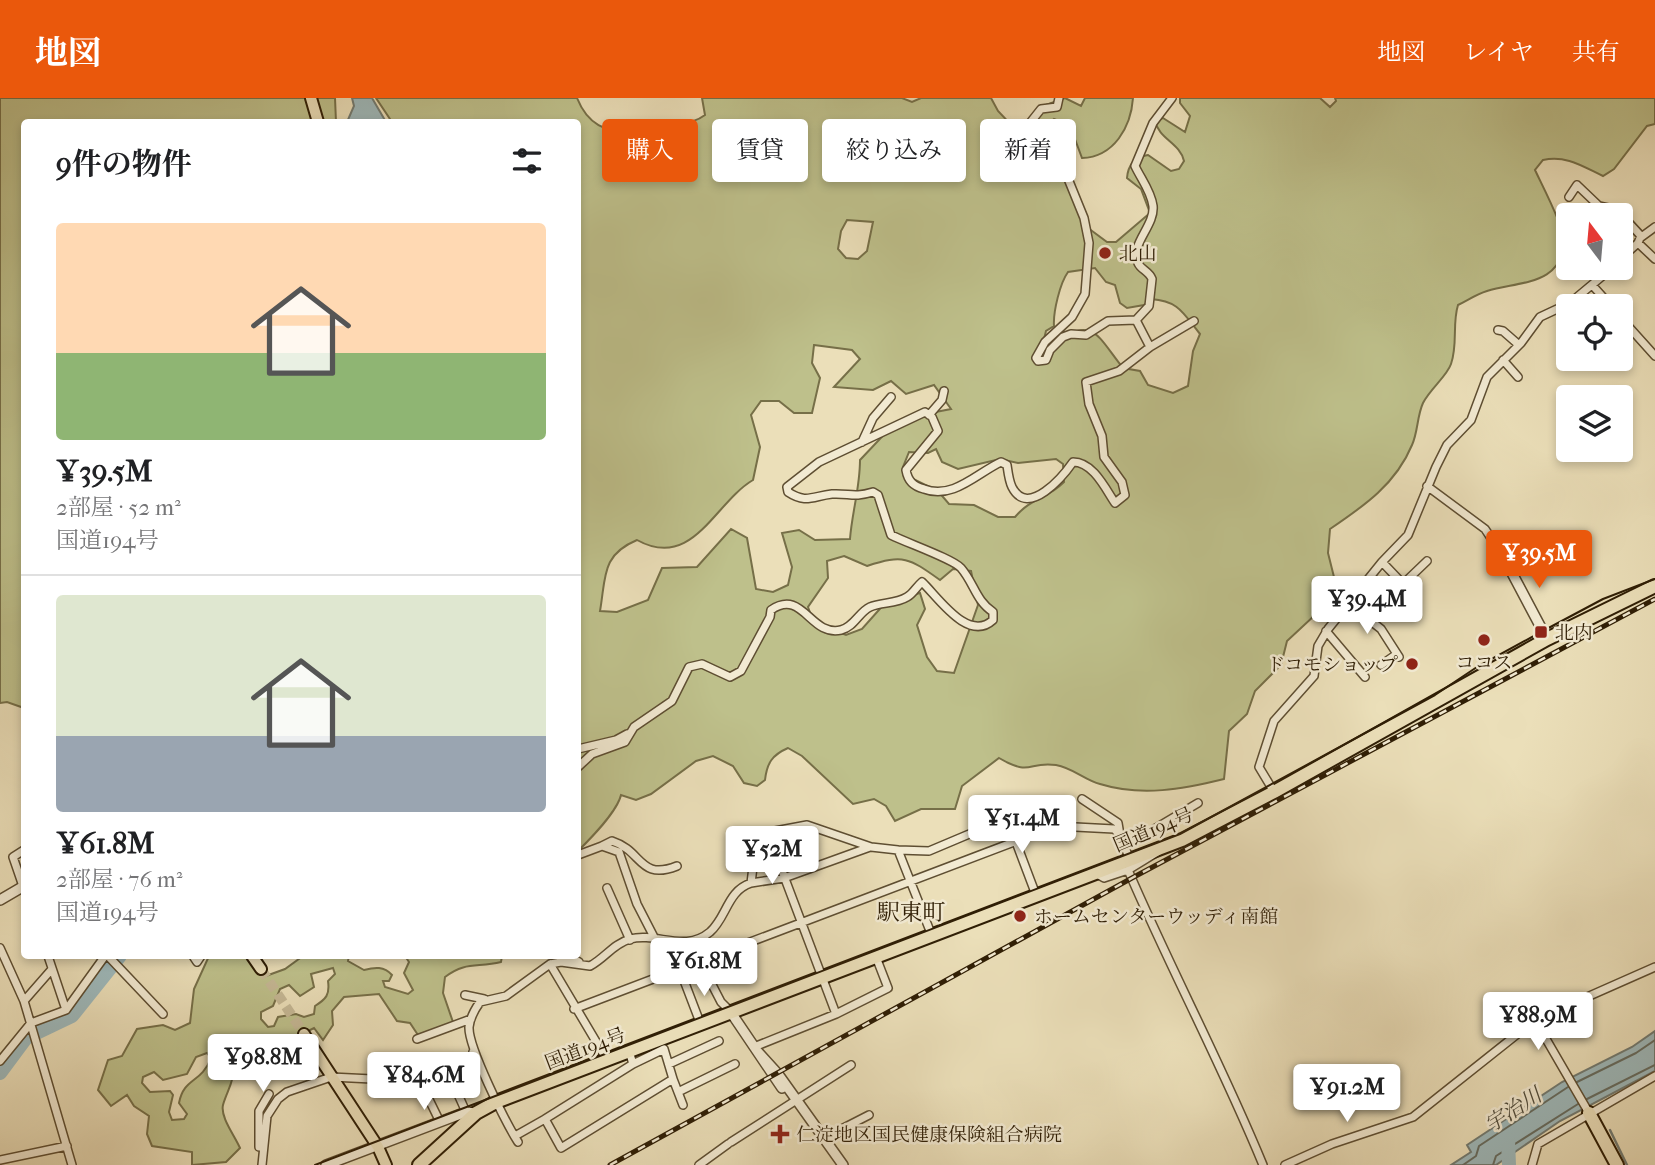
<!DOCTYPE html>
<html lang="ja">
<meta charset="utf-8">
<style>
:root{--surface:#fff;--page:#f6f6f6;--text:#202124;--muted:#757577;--line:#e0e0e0;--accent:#ea580c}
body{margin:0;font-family:"IM FELL French Canon","Noto Serif JP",serif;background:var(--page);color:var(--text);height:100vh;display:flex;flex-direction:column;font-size:26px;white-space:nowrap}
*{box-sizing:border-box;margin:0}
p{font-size:23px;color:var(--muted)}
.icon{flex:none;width:38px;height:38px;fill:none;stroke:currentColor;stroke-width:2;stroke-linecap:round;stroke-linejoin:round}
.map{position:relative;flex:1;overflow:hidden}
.panel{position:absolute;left:21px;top:21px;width:560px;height:840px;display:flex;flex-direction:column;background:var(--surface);border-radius:7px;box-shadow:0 4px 10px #0003}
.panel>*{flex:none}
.top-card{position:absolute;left:602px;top:21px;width:665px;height:63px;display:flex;gap:14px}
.needle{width:46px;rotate:344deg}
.fabs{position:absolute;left:1556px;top:105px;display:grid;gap:14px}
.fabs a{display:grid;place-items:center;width:77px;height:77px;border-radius:7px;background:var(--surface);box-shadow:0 4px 10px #0003;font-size:35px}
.price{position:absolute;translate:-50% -60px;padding:0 16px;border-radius:7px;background:#fff;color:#222;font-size:23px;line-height:46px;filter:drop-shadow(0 2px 4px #0008)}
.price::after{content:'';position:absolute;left:50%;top:42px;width:21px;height:16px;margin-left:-10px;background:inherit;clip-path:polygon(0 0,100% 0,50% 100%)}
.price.current{background:var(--accent);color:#fff}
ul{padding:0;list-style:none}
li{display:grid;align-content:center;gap:14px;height:371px;padding:0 35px}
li+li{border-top:2px solid var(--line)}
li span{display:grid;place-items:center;height:217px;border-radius:7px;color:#555}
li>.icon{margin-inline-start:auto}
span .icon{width:126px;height:126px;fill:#fffc;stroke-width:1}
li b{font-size:30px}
h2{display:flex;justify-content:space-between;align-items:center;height:84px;padding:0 35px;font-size:30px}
.chip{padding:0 24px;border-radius:7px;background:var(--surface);box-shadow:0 4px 10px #0003;font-size:24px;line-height:63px}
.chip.current{background:var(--accent);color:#fff}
header{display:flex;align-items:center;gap:42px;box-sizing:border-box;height:98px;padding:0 35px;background:var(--accent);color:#fff}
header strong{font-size:33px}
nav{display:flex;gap:38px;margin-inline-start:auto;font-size:24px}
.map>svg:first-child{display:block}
.green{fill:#bec08b;stroke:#766f48;stroke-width:2;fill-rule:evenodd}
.water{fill:#9eb9bb;stroke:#727b72;stroke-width:2}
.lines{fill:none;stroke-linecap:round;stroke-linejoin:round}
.shore{stroke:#666c60;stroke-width:2}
.stream{stroke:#727b72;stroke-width:2.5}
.river{stroke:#9eb9bb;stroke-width:14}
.primary-tunnel{stroke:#c5b895;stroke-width:10;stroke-dasharray:10 5;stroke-linecap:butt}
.minor-casing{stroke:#5e4e32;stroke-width:10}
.tertiary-casing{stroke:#5e4e32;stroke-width:12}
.primary-casing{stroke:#2f1e05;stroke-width:14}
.trunk-casing{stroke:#2f1e05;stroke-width:16}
.minor{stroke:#f2ead2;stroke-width:7}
.tertiary{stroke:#f2ead2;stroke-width:9}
.primary{stroke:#ebdfb9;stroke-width:10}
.trunk{stroke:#ebdfb9;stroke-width:12}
.tram{stroke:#2f1e05;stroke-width:2}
.rail-casing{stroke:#2f1e05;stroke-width:5}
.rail{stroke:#f2ead2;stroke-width:2.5;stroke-dasharray:8;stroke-linecap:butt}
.poi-dot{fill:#8f2418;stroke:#f2ead2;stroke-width:2.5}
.labels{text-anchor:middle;stroke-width:5;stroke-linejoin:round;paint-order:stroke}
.poi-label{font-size:19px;fill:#2f1e05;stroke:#f2ead2;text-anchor:start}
.street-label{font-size:19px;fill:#2f1e05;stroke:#f2ead2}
.water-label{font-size:21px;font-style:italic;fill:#504c3c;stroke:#f2ead2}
.quarter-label{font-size:23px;fill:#2f1e05;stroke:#f2ead2}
</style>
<header>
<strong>地図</strong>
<nav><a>地図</a><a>レイヤ</a><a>共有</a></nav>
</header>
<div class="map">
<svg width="1655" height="1067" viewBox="0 0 1655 1067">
<rect width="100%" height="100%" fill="#ebdfb9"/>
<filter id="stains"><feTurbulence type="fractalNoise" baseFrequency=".00286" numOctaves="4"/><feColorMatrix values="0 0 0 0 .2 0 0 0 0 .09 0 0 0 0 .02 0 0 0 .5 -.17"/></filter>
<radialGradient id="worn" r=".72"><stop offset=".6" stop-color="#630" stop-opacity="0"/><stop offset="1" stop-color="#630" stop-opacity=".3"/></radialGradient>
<path class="green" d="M0,0H335L336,24H24V610L7,604L0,605Z
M376,0H577C589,30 607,32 636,38L648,24C667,26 689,29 705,17L702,0H902L912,4L921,0H991L998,13L1028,45L1053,54L1073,84L1084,127L1107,144H1116L1150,115L1141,91L1127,80C1128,67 1135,59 1148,57L1171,73L1179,71L1184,63C1180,45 1159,41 1155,23L1163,20L1185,34L1190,18L1180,5V0H1320L1330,9L1336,3L1335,0H1655V26L1647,28L1614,71L1603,78C1582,68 1566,57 1543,62L1535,72C1541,85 1565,131 1564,142C1563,188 1519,183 1487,193C1477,196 1468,202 1458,207C1452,226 1458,246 1451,266C1447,278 1430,291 1423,305C1417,318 1418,334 1412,347C1396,386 1364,408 1330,431L1328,455L1334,479L1330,503L1287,543L1281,567L1255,593L1247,616L1229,633L1224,681C1183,691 1142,699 1100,686C1085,682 1073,670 1056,667C1027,663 1032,679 999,660L962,688L955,711H921L895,723L886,708L874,701L853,706L802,658L788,650C772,657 767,665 765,682L757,688L744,685L733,668L713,658L696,663L651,696L636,702L621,697C617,714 591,740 578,753V24H392ZM847,122L873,124L867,153L858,161L846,160L838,151L841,133ZM1095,170L1106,184L1115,187L1120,205L1127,210L1144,207L1151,201C1179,203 1183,215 1200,236L1193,253L1188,288L1173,295L1148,287L1140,273L1123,270C1097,238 1094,216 1051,246L1044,241L1046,233L1054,228C1053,214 1060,185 1068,174ZM814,247L852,252L860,261L834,289L873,292L891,283L906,296L934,287L951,311L915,318L893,327L860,362C860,390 852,414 850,441L815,442L799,432L782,435L792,469L788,487L773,494L756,491L747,440L731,431L697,469L662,470L648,502L617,514L600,513C606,479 601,457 637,442C693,473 714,405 753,382L760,349L751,317L761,303H779L794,315H812L820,280L812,265ZM936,351L942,364L958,371L1000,361L1018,365L1056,361L1063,366L1064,384C1046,402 1032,399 1015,419H998L974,407L949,406L938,393L907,378L903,369L909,354L928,355ZM844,458L867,468C904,456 909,460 940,482L953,471L971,473L978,507L954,575L937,573L927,559L917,527L925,511L920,495L886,504L862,531L846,537L814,525L808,509L828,480L827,463Z
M1065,0L1081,8L1085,0H1133C1131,29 1114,59 1082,60L1070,28L1054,21L1041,33L1033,31L1029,23L1040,9Z
M209,858H246L263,879L285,871L303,858H349L348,863L364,872C375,869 384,868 392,877L389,883H383L385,889L408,896L413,892L404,875L409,864L405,858H502L501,864C477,870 466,863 445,879L443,895L454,927C442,932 430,931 418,937L410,925L397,923L379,896L344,899L332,913L333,927L323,942L314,930L298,938L307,957C298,969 287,972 272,974L259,965L234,969C234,984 227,993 223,1007C220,1019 235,1038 240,1050L226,1064L192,1067V1054L152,1048L147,1036L149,1018L134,1008L127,997L111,1008L98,992L108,962L122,958L137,931L163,927L175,932L190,925L194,891ZM333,870L335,876L328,883C330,897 326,901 315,908L314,916L304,919L296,916L278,919L274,928L268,929L261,921V914L273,908L280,891L289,887L300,898L314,889L311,876ZM207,955L211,960C201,986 184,979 179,1005L187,1016L184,1021L172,1022L169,1014L173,997L170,993L150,994L142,985L143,979L154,974L163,982L187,976L196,959Z"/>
<path class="water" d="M352,0H372L386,24H347L354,8Z
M1655,933V973L1560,1023L1496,1067H1451L1471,1054L1467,1047L1562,984L1632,949Z"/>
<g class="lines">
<path class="shore" d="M1577,984L1636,955L1655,942
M1587,1001L1655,967
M1463,1067L1476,1058L1479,1048L1568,989
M1493,1067L1496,1058L1578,1006"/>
<path class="stream" d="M1610,1032L1627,1067"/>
<path class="river" d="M0,975L26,940L72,918L120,858
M1508,1041L1509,1067"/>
<path class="primary-tunnel" d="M261,871L304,936"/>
<defs>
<path id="minor" d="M1059,0L1057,9L1041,11L1022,35L1024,41L1050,50L1060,61L1084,120L1089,145L1085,196L1072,219L1045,244L1036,260L1038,263L1046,262L1050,252L1063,239L1071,236L1086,237L1108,223L1136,222
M1569,99L1577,87L1599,108L1617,112L1641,138
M1638,145L1655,161
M1620,161L1638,145L1640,140L1655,129
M1593,188L1611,208
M1620,219L1655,258
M1498,232L1503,233L1519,247
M1150,249L1194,223
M1503,262L1518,279
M929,317L942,302L944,293
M862,344L873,320L891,299
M1427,388L1485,431L1503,458
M1382,464L1403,486L1427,463
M1395,495L1403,486
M1348,505L1381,531L1399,559
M1326,533L1365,579
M1381,567L1397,556
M578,651L616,642L627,636
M578,669L592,656L625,644L634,629L672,603L689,569L702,566L730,579L741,573L770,519L771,512C803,490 810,539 841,532C854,529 859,514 870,509C881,504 896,506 907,499C913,496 916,489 922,484C938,499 968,545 993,522V514C976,503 974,485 961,470C953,461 907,445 891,437L878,397L873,394C853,400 850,395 832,396C813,398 806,406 788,394L787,389L819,364L925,314L932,319L938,333L906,372C908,383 913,388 924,391C953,402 977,375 1001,364L1007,367C1008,374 1009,383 1012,389C1028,421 1064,377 1073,364C1093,364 1105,390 1115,405L1125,397L1122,384L1104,359L1102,338L1089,306L1086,284L1119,273L1150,249L1136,222L1149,208L1152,181C1149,173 1141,172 1138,165C1129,147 1155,128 1153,108C1151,93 1141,81 1135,68L1153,25L1172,0
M1274,694L1259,669L1274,623L1314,578L1318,548L1328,531L1382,464L1408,437L1436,369L1447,347L1471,322L1487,279L1521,245L1540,219L1570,205L1612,170
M1082,701L1118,725L1120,737
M770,741L836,916
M1016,744L1036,797
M602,748L612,743C643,753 639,783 677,768
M1124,749L1198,705
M898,752L929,753L993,726L1011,724L1053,728
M1159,753L1128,772C1171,872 1222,967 1263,1067
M578,757L602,748L619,754L637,806L655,841
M1095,775L1104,780L1128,772
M751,785L784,780L870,749
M607,790L630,842
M24,791L13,759L24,752
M690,844L721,904L732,915
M0,850L24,903
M48,858L66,912
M108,858L163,916
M193,858L197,864L201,858
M567,858L579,864
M550,866L607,962
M52,871L24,903L72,1067
M680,872L701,927
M465,897L484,901
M574,911L1056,728L1114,731L1120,737L1130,762
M1535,922L1589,1015
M417,941L471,921
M754,949L836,916L888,890L876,859
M629,953L633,966L664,951L673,981L561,1050L545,1021L633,966
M0,963L31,925L66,912L105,858
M669,966L719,943
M447,972L475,962L473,954
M415,973L440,1024
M673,981L683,1007
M678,994L735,966
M515,1038L545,1021
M824,1040L869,1017
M518,1044C506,1025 468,949 469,929C470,920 475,911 480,904L506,898L550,866L561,864L590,868C605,860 613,846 630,841C657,834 685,855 710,834C727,819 727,793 751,785L755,753L775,733L807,727L871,749L898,752L932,838
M731,1044L851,967
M259,1049V1013L269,996
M0,1062L67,1048
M262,1067L267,1018L278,1001L287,994L331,979L372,981L417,968L425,981L447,972L466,1014
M699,1067L728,1046
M1285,1067L1332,1046L1413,1019L1535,922L1655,869
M1532,1067L1538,1046L1655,978"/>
<path id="tertiary" d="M1503,458L1547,541
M0,802L24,788
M732,916L782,990
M758,954L778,976L843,1067
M326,1067L466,1014L476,1015"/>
<path id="primary" d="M311,0L318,24
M252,858L261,871
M304,936L378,1049L386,1067"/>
<path id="trunk" d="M1589,1015L1617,1067
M419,1067L476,1015L496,1004L1182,742L1274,694L1547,541L1655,488"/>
</defs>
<use href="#minor" class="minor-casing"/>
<use href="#tertiary" class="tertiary-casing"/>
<use href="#primary" class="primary-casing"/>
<use href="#trunk" class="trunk-casing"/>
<use href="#minor" class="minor"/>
<use href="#tertiary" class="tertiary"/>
<use href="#primary" class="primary"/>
<use href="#trunk" class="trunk"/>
<path class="tram" d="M315,1067L1180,736L1435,597L1477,569L1541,534L1603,501L1655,481"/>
<defs>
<path id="rail" d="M610,1067L1132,780L1655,501"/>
</defs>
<use href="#rail" class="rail-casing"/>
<use href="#rail" class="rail"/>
</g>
<g class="poi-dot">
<circle cx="1105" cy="155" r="7"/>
<rect x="1534" y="527" width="14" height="14" rx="3.5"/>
<circle cx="1484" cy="542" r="7"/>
<circle cx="1412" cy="566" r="7"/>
<circle cx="1020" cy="818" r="7"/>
<path d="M776.5 1025.5h7v7h7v7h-7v7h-7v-7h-7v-7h7z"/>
</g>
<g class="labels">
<g class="poi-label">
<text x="1119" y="162">北山</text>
<text x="1555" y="541">北内</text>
<text x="1484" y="571" text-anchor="middle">ココス</text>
<text x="1398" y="573" text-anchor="end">ドコモショップ</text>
<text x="1034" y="825">ホームセンターウッディ南館</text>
<text x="796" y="1043">仁淀地区国民健康保険組合病院</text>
</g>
<g class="street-label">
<text transform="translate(1153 731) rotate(-23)" y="7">国道194号</text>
<text transform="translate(585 950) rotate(-21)" y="7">国道194号</text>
</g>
<g class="water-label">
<text transform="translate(1513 1012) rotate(-33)" y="7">宇治川</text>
</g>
<g class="quarter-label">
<text x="911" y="822">駅東町</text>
</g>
</g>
<rect width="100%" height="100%" filter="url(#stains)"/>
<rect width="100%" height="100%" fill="url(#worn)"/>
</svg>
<div class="fabs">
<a><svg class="needle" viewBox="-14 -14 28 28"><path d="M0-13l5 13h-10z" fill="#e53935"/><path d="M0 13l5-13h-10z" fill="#757577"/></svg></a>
<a><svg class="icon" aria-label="locate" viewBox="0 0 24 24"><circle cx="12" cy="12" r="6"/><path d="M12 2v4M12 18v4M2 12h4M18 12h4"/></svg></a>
<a><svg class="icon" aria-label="layers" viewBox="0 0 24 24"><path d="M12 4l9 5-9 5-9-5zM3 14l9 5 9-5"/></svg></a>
</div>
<b class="price current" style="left:1539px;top:492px">¥39.5M</b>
<b class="price" style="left:1367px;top:538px">¥39.4M</b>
<b class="price" style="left:1022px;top:757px">¥51.4M</b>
<b class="price" style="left:772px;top:788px">¥52M</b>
<b class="price" style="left:704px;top:900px">¥61.8M</b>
<b class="price" style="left:1538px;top:954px">¥88.9M</b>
<b class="price" style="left:263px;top:996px">¥98.8M</b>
<b class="price" style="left:424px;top:1014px">¥84.6M</b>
<b class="price" style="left:1347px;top:1026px">¥91.2M</b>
<div class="top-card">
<a class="chip current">購入</a>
<a class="chip">賃貸</a>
<a class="chip">絞り込み</a>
<a class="chip">新着</a>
</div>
<section class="panel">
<h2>9件の物件<svg class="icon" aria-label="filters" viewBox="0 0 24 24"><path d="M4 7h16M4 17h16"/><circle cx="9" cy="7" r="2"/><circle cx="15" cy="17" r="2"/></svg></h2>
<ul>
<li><span style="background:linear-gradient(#ffd9b3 60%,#8fb573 0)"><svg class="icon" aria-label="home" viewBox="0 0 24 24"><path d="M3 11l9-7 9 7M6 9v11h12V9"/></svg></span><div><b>¥39.5M</b><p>2部屋 · 52 m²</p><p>国道194号</p></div></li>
<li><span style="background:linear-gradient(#dfe7d0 65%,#9aa5b1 0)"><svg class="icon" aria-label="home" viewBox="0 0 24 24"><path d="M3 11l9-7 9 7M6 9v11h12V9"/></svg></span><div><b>¥61.8M</b><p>2部屋 · 76 m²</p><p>国道194号</p></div></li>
</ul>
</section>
</div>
